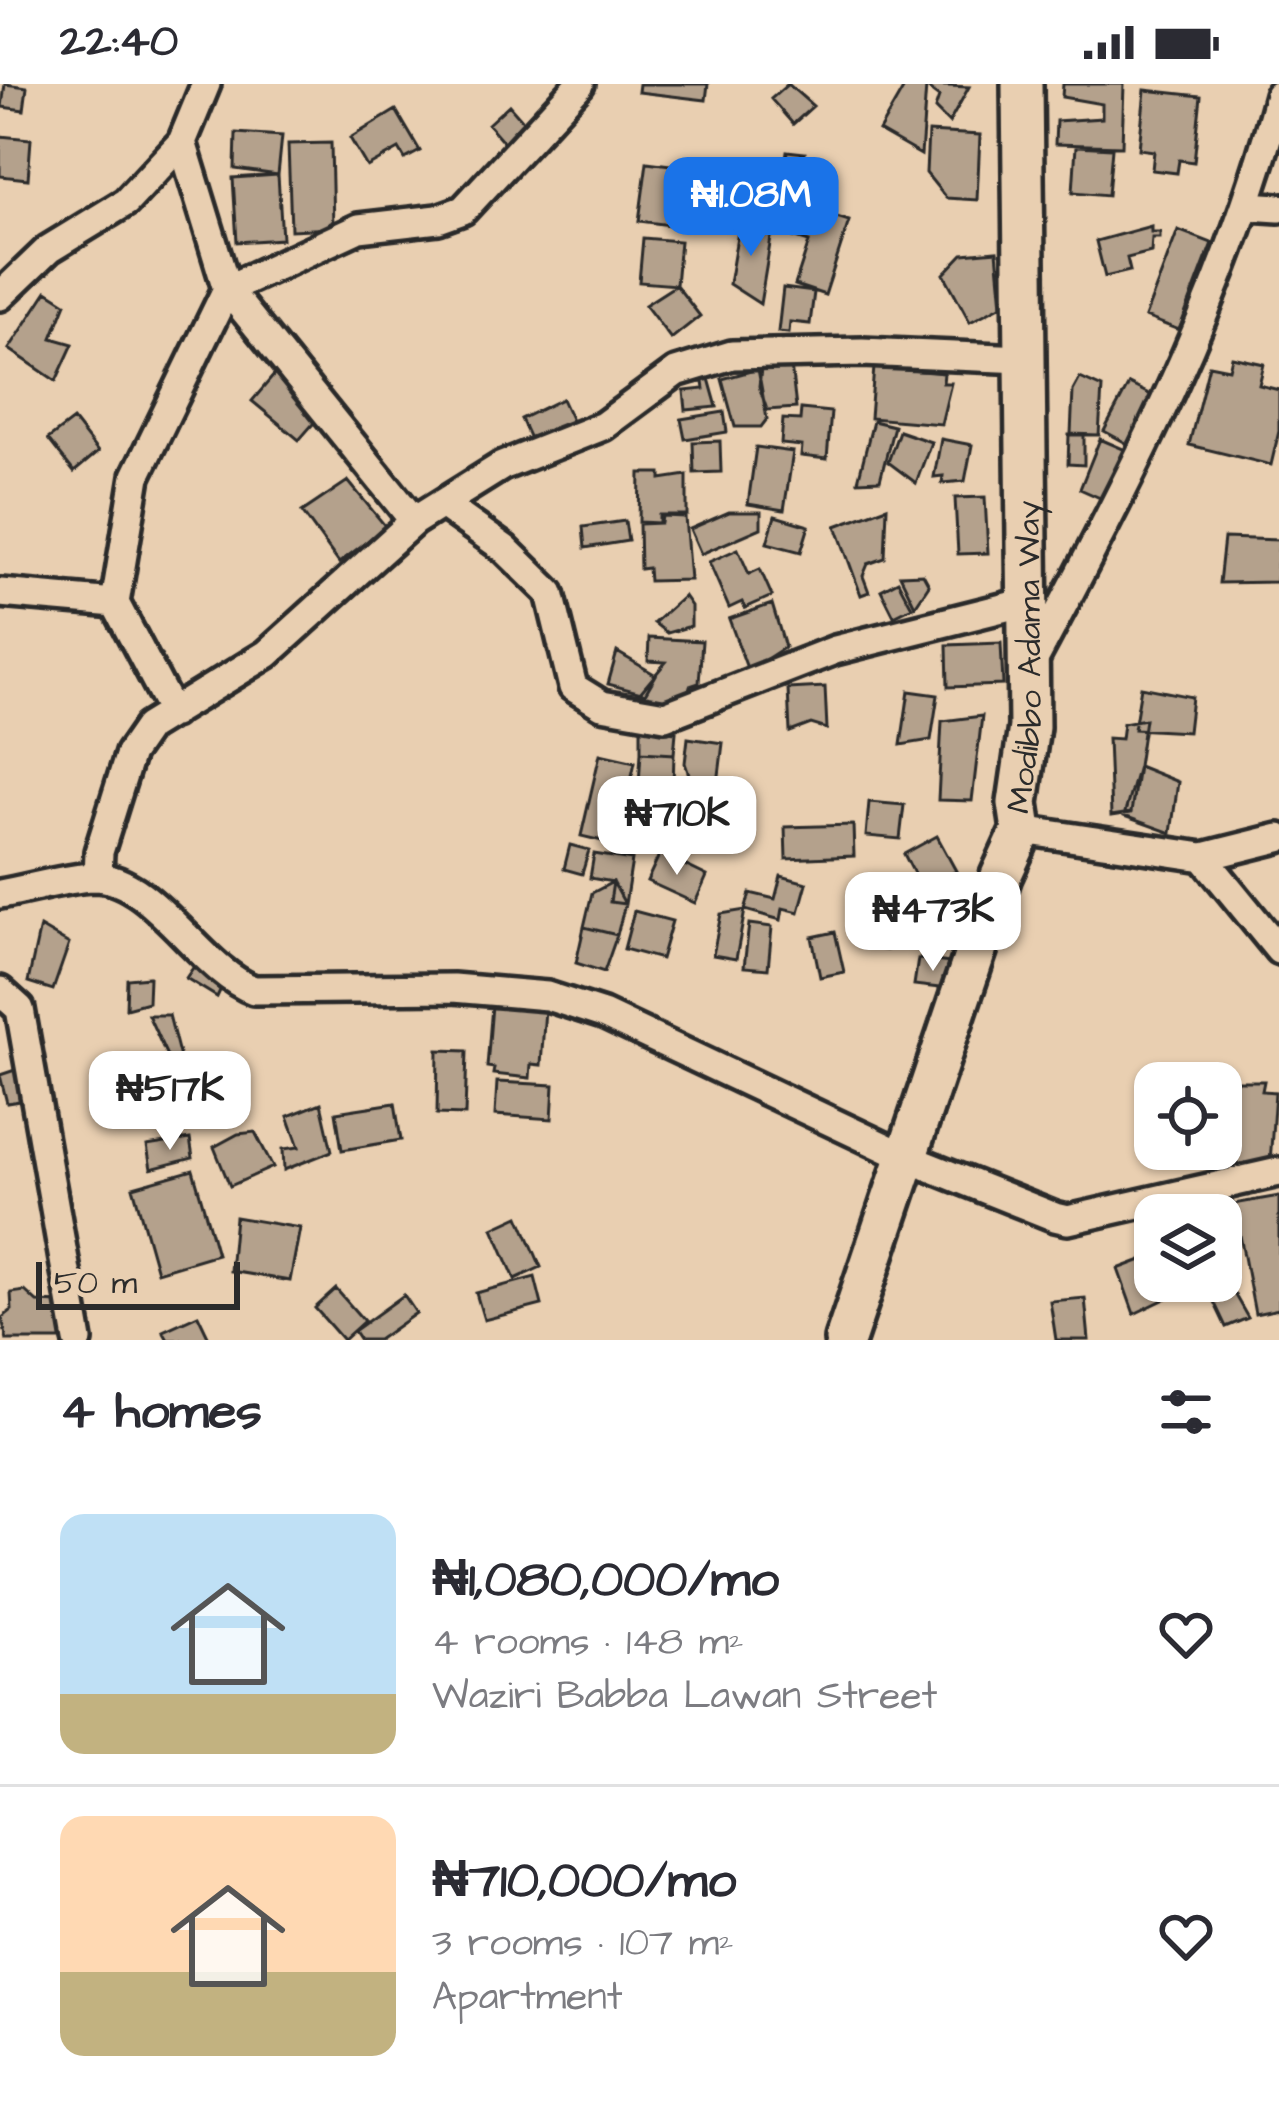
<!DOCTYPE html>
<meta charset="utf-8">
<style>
:root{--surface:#fff;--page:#f7f7f7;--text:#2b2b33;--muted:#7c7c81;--line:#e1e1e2;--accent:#1a73e8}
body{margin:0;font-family:"Architects Daughter",sans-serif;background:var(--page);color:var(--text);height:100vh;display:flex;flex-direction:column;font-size:45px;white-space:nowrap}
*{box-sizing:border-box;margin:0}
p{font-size:39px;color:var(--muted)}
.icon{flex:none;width:66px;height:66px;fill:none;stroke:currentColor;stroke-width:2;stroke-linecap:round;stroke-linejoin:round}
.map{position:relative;height:1256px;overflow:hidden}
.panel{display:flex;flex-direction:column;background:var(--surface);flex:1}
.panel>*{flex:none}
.buttons{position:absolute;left:1134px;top:978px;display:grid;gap:24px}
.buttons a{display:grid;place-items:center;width:108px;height:108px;border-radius:24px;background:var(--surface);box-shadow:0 3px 9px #0004;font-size:60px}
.scale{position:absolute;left:36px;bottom:30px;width:204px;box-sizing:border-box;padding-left:12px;border:6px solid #2b2b2b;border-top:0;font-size:33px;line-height:42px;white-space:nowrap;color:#2b2b2b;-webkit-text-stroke:9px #e9cfb1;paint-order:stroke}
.price{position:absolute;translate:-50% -102px;padding:0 27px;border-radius:24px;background:#fff;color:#222;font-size:39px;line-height:78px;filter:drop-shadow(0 3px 6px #0008)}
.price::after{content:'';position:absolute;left:50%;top:72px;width:36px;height:27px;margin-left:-18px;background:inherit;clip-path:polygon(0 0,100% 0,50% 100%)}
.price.on{background:var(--accent);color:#fff}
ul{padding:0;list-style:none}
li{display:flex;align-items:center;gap:36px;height:300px;padding:0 60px}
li+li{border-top:3px solid var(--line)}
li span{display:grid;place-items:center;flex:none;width:336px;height:240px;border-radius:24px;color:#555}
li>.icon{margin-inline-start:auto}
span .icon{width:144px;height:144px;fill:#fffc;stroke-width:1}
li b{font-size:51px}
h2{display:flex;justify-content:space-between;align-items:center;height:144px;padding:0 60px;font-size:51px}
.status{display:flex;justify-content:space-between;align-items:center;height:84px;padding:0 60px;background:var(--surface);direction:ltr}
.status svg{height:33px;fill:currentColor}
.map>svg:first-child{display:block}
.building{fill:#b4a18c;stroke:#2b2b2b;stroke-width:3}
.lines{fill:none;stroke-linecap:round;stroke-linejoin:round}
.minor-casing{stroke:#2b2b2b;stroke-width:36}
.secondary-casing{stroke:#2b2b2b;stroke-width:48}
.minor{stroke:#e9cfb1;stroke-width:27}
.secondary{stroke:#e9cfb1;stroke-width:39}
.labels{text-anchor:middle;stroke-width:10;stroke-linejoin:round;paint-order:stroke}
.street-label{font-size:33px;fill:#2b2b2b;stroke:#e9cfb1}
</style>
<div class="status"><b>22:40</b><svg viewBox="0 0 49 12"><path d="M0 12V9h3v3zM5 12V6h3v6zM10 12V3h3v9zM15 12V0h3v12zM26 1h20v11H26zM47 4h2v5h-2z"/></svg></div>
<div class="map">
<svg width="1279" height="1256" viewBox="0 0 1279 1256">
<rect width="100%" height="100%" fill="#e9cfb1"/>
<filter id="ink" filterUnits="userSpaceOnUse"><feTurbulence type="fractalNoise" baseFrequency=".00833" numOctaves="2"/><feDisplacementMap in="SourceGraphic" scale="24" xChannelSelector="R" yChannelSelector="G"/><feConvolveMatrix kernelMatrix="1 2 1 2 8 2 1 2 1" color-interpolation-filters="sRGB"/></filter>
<g filter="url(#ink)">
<path class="building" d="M5,0L27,3L24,26L2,23Z
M639,0H708L706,16L638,8Z
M788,0L813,22L793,40L771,15Z
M906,0L969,3L949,39L935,25L939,13L926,3L921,71L879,47Z
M1063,0H1124L1122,62L1055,60L1056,37L1102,34V20L1062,13Z
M1145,6L1201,12L1194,78L1179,76L1177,89L1152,86L1154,67L1139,65Z
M509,21L530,45L509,64L488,40Z
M396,26L420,67L405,75L399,65L367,83L350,54Z
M928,48L980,51L977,116L946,114L926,89Z
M236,49L282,52L278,91L235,85Z
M0,52L31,55L28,95L0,92Z
M331,59L333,144L291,146L288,60Z
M1076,62L1112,64L1108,111L1073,108Z
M787,67L805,69L797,132L761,111L764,88L784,90Z
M647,78L710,86L702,145L639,137Z
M278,91L282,155L237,158L233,94Z
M788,117L849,137L825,211L795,201L809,158L778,148Z
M740,136L773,142L760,220L729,200Z
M1151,142V148H1160V154H1152L1151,168L1127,174L1130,187L1105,193L1096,157Z
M1178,146L1212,159L1179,246L1145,233Z
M643,154L680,157L676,201L639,198Z
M997,167L1002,221L970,238L944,190L963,170Z
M676,201L700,232L671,255L645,221Z
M783,204L814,208L810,240L790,238L789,249L778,248Z
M47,207L66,219L52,254L73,260L56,297L9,265Z
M1232,273L1264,280L1259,301L1279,306V347L1271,381L1189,361L1209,281L1229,285Z
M791,281L796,324L767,326L759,302L761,285Z
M281,283L326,325L299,356L252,317Z
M874,283L944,289L943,299H951L941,340L870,334Z
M758,285L767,335L761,343H735L722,295Z
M708,291L717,323L686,326L684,307L704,305L703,298L693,299L692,293Z
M1080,294L1102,304L1099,351L1071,350L1073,307Z
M1129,300L1153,312L1128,360L1104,347Z
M562,315L573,339L532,359L521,335Z
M801,325L831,328L827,375L801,372L802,362L781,360L783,335L800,336Z
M724,328L727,348L685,355L681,335Z
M73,336L98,368L74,388L48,355Z
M873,337L894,342L880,396L858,397Z
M899,347L931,358L916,399L888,378Z
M1069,351H1084V381L1068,380Z
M941,355L972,361L965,397L942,399L943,392L934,393Z
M1100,355L1128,367L1107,417L1080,405Z
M720,357L721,388L694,389L693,358Z
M756,363L793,368L784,426L748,420Z
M640,389H661V395L687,391V431H659V439L639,438Z
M348,397L386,443L339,479L302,428Z
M985,413L988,469L958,470L955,414Z
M887,423L885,474L868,480L863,492L869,508L861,511L836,442Z
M729,428H761V444L701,470L690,445Z
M662,432L685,433L690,496L649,497L648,484L640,485L639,440L661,439Z
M775,432L809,442L801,468L767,459Z
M625,437L628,457L585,464L583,443Z
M1224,454L1279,456L1276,498L1219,499Z
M738,465L749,490L760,485L772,512L745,524L742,518L729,524L709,478Z
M923,490L929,501L915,522L900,491Z
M898,497L912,523L894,532L881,506Z
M684,512L691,522V542L667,549L654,539Z
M772,520L785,563L748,587L729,535Z
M649,554L702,557L699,599L690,602L687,613L640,620L639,610L666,578L648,577Z
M1001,559L1003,601L948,603L947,561Z
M617,568L656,591L645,610L608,600Z
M825,603L827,645L811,640L790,648L788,605Z
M1141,603L1192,613L1188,648L1134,645Z
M909,607L938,611L931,656L901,661Z
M982,632L972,717L938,716L942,637Z
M1145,635L1131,729L1111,732L1108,654L1121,655L1123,639Z
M641,644L676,648L674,670L641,668Z
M688,654L723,659L715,724L696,711L685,679Z
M641,668L674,670L673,701L639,700Z
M600,670L635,678L628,710L614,706L602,757L581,752Z
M1138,682L1178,698L1171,749L1124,732Z
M696,711L685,766L644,762L635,726Z
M869,718L904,721L900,755L866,752Z
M635,726L637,756L602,757L601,727Z
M853,741L854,772L786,775L785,743Z
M937,752L956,787L922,805L904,770Z
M570,761L589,766L582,790L564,785Z
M660,769L707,792L695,819L647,797Z
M594,770L632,776L625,820L610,818L613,798L590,794Z
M781,792L807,799L799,828L783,824L781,836L745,826L750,809L775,815Z
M613,798L625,820L617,851L584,843L592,809Z
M905,798L928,819L918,860L892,853Z
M892,809L886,866L859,863L863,823Z
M745,826L736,875L713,871L721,830Z
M634,827L672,837L661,875L624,865Z
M749,840L772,843L768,885L744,883Z
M40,843L69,860L53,906L28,898Z
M584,843L617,851L604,888L576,879Z
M835,848L844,888L820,893L812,853Z
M199,875L224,898L217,913L186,894Z
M918,875L951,879L948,905L914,901Z
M149,893L148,918L126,924L127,895Z
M492,921L545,925L541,981L531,980L530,994L493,990L494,984L487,983Z
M148,931H169L180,974L172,983Z
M438,966L467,967L465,1031L437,1030Z
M24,983L32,1015L7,1019L0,991Z
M1228,997H1264L1262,1007L1275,1008L1270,1079L1252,1078L1251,1085L1219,1090L1221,1047L1231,1041V1029L1224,1026Z
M497,998L554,1001L552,1035L495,1031Z
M321,1019L332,1067L284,1086L283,1065L299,1063L288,1032Z
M395,1019L401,1056L342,1066L336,1028Z
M255,1048L273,1083L230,1102L214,1063L238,1050Z
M190,1055L193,1074L151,1085L147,1062Z
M193,1086L217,1170L157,1188L133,1103Z
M1279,1112V1225L1255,1230L1234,1120Z
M519,1132L541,1183L515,1195L493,1144Z
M235,1133L300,1144L290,1197L230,1187Z
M1147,1174L1167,1214L1134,1230L1118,1185Z
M1224,1192L1248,1234L1226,1243L1207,1203Z
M535,1193L542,1221L484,1236L476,1209Z
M336,1205L364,1237L343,1256L315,1224Z
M25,1207L37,1218L61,1219L66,1256H7L2,1234L12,1226L11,1209Z
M404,1211L416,1229L378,1256H360L354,1247Z
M1085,1214L1089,1256H1056L1050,1217Z
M198,1231L210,1256H168L163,1247Z"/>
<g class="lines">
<defs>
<path id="minor" d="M1248,122L1279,124
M0,212L49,165L126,118L182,58L206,0
M442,420L505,465L550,509L573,603L602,621L665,632L835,566L1030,517
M414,437L227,205L359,144L438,135L463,126L580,0
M0,509L115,519
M1030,583C1128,401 1226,212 1279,11
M173,629L115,519L136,392L227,205L182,58
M1022,746L1203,773L1279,754
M1203,773L1279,866
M98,793L99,768L130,669L148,643L267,570L414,437L502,382L603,342L676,288L732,271L862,268L1024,275
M0,810C30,805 64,794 94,793C154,793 199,886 254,906L453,904L547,912L603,930L910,1075L1055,1133L1068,1136L1279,1088
M0,907L20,925L78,1256"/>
<g id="secondary">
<path id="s1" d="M845,1256L1001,792L1022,746L1018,719L1029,643L1022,0"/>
</g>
</defs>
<use href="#minor" class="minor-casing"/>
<use href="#secondary" class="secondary-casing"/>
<use href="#minor" class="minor"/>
<use href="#secondary" class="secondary"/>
</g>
</g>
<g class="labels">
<g class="street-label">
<text dy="12" stroke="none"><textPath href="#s1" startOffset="714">Modibbo Adama Way</textPath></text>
</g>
</g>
</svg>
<div class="buttons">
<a><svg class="icon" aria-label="locate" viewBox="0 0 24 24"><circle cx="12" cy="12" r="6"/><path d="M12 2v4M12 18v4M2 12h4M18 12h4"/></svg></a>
<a><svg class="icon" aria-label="layers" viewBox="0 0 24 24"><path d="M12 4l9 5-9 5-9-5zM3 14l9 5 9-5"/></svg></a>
</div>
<div class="scale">50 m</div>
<b class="price on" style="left:751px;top:175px">₦1.08M</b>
<b class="price" style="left:677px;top:794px">₦710K</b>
<b class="price" style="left:933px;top:890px">₦473K</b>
<b class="price" style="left:170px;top:1069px">₦517K</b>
</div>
<section class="panel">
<h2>4 homes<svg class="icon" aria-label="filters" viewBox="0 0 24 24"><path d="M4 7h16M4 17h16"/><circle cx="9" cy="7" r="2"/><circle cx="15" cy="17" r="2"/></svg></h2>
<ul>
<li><span style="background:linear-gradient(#bfe0f5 75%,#c2b280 0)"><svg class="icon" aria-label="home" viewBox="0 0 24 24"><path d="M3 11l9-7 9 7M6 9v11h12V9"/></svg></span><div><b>₦1,080,000/mo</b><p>4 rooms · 148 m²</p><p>Waziri Babba Lawan Street</p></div><svg class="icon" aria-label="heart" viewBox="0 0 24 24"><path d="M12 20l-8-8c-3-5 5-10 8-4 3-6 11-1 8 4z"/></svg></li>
<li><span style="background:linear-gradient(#ffd9b3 65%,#c2b280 0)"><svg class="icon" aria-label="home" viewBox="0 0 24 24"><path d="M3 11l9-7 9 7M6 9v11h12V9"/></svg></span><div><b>₦710,000/mo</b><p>3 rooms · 107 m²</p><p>Apartment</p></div><svg class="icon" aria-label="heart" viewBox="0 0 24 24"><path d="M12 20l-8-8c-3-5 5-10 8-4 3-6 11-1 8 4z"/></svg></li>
</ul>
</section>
